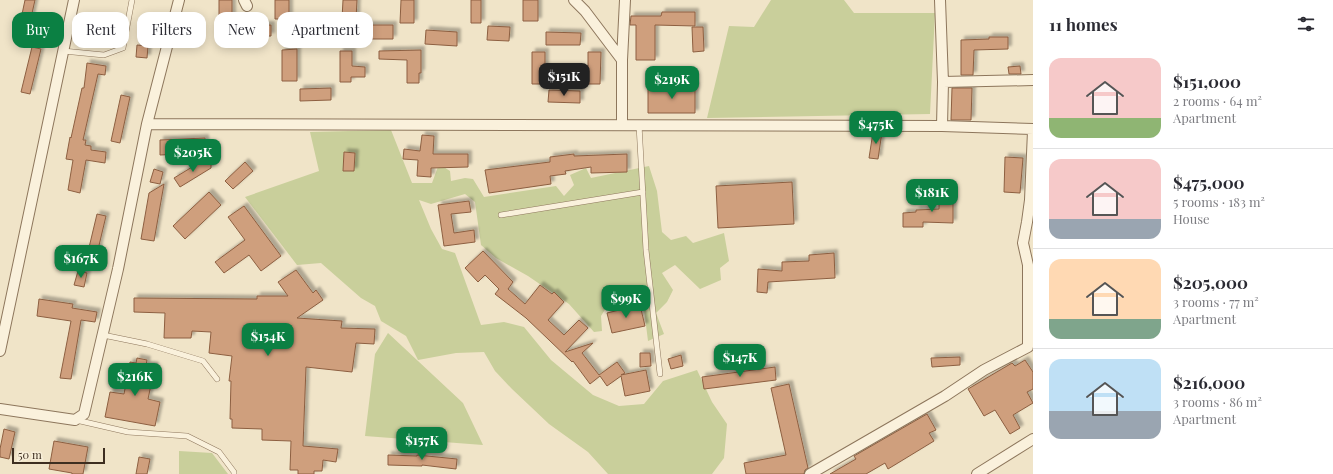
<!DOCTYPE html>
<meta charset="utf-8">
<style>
:root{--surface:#fff;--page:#f7f7f7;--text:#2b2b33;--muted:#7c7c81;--line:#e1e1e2;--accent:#0b8043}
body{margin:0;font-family:"Playfair Display",serif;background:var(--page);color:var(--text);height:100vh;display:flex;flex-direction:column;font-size:15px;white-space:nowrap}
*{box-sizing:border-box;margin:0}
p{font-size:13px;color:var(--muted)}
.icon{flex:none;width:22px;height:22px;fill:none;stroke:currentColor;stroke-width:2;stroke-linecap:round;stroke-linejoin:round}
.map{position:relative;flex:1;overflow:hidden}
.side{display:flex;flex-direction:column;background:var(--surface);width:300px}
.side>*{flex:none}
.banner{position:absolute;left:12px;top:12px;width:380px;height:36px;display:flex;gap:8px}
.scale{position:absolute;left:12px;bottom:10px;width:93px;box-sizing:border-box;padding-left:4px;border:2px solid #3d2e20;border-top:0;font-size:11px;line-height:14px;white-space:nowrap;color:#3d2e20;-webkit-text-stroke:3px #f7eed8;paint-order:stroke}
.price{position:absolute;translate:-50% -34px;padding:0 9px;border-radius:8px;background:var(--accent);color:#fff;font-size:13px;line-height:26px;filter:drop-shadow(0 1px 2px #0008)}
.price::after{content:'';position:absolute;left:50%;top:24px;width:12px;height:9px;margin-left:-6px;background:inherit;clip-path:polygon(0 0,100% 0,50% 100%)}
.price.active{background:#222;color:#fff}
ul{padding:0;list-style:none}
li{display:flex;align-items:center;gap:12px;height:100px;padding:0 16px}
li+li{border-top:1px solid var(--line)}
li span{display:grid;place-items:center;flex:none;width:112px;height:80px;border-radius:12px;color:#555}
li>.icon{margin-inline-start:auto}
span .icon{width:48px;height:48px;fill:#fffc;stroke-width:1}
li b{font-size:17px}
h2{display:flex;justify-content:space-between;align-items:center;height:48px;padding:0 16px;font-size:17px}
.pill{padding:0 14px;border-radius:12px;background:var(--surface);box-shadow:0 2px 10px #0003;font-size:14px;line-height:36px}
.pill.active{background:var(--accent);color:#fff}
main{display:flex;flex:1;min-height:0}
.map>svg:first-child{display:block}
.green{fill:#c9cf9b}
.building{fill:#cf9f7d;stroke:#8d5f41;filter:url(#shadow)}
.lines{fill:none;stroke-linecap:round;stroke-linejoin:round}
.lane-casing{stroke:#8d765c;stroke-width:6}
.street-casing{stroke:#8d765c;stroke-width:12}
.lane{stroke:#faf1dc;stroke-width:5}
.street{stroke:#faf1dc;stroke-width:10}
</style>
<main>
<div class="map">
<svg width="1033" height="474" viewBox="0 0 1033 474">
<defs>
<filter id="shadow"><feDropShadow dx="3.5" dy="-3.5" stdDeviation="1" flood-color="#0004"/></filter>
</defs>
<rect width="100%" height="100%" fill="#f0e4c8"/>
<path class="green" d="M771,0H844L854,13H935L930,114L707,118L729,26L754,27Z
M391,130L412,183H432L439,164L450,171L451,181L465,178L473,179L484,197L556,186L564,196L574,185L570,175L586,168L591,178L649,166L657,191L662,232L671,240L686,236L693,243L724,233L729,261L720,268L721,280L700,289L675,265L662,273L673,290L667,302L656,313L664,334L648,341L643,301L631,302L612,298L601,316L602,331L594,332L569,304L528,276L496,258L481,245L475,202L465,194L431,204L419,200L431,229L442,249L455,253L481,325L504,322L524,327L551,360L593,395L619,406L644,404L663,381L697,370L712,402L727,424L724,458L712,474H608L588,452L549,424L512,389L495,371L484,352L456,353L418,360L406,336L381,321L375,306L361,298L321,263L297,265L245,197L319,171L310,132Z
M388,333L463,403L483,445L365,436L375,354Z
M179,451L212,453L228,474H179Z"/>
<path class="building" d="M25,0H35L26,40L17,38Z
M219,0H232V20H219Z
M275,0H289V19H275Z
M343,0H357L356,19H342Z
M401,0H414V23H400Z
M471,0H481V23H471Z
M523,0H538V21H523Z
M662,12H695V26L655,25V60H636V25H630L631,16H661Z
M271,25V36L234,37V26Z
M363,25H393V39H363Z
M488,26L510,27L509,41L487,40Z
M692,27H703L704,51L693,52Z
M426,30L457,32V46L425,44Z
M304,32H333V45H304Z
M546,32L581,33L580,45H546Z
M989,37H1008V49L974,50L973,75H961V40L989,39Z
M137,45L148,46L147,58L136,57Z
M32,47L41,49L30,94L21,92Z
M297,49V81H282V50Z
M421,50V73H419V83H407V60L379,59V51Z
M340,51H352V66L365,67V77H351V82H340Z
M532,52H545V84H532Z
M588,52H601L600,84H588Z
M87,63L106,66L105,75L98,74L83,140H86L85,145L91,146V150L106,152L105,163L86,160L80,193L68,190L73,160L66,159L70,137L71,138L82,88H84Z
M1020,66L1021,74H1009L1008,67Z
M648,86H695V113H648Z
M331,88V100L300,101V89Z
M952,88H972L971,120H951Z
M549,90L580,91V103L548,102Z
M121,95L130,97L120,143L111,141Z
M873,132H882L878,159L869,158Z
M422,135L434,136L433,154H468V167L431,168V177L417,176L418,160L403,159L404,149L420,151Z
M205,138L206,153L160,155V140Z
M344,152L355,153L354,171H343Z
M574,154V156L627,154V172L591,173V167L565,171L566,174L550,176L551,184L489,193L485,170L550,162V157Z
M1005,157L1023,158L1020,193L1004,192Z
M207,158L211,164V168L180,187L174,178Z
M245,162L253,171L233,189L225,181Z
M154,169L163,172L160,184L150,182Z
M792,182L794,224L718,228L716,186Z
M164,184L154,241L141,239L149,193Z
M939,191H953V223L923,222V227H903V213L916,212V210L939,209Z
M209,192L221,205L185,239L173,226Z
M469,201L471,212L451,214L454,233L474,230L475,242L444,246L438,205Z
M244,206L281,256L261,271L249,255L224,273L215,262L245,240L228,217Z
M97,214L106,216L96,258L87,256Z
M483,251L513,282L508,289L525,304L540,285L552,294L554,292L564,302L548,320L564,335L579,320L588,328L565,352L593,343L582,353L599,375L617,362L625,373L621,375L646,370L650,391L625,396L621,376L607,386L600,376L590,384L573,361L572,362L526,318L495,294L499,289L485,275L478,282L465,268Z
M834,253L835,278L768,282L767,293L757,292L758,269L782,271V262L809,261V255Z
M296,270L313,293L316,290L323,300L297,318L342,321L341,328L375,329L374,344L356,343L352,372L306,367L303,446L338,449L336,462L323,460L322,471H314V474H298V470H290L291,441L262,440V429L232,428V419H230L231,381H229L232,356L209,353L211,332L192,331L191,338H164L165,313L134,312V298L257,299V296H288L278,282Z
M78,271L87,273L84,287L74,285Z
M39,299L73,304L72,308L97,312L95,322L81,320L71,379L60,378L71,321L37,316Z
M640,305L645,326L612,333L607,313Z
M640,353H650L651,366L640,367Z
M681,355L683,366L671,369L668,359Z
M960,357V365L932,367L931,358Z
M137,358L147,360L146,365L155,366L148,399L160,402L155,426L105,417L110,392L124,394L130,362L136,363Z
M1025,360L1033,372V389L1027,392L1033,403L1013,415L1020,428L1010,434L995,410L984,416L968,389L1012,363L1015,366Z
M775,367L776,380L704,389L702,377Z
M789,384L808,468L805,470L804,474H746L744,463L786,455L771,388Z
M927,414L936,430L929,433L934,441L888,469L885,463L866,474H830L856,459L854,456Z
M4,429L15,432L9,459L0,457V449Z
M54,441L88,447L83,474H72V473L49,469Z
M388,455L417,456V455L457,459L456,469L422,465V466L388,465Z
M139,457L150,459L147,474H136Z"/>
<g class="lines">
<defs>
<path id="lane" d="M63,51L104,55L123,48L132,0
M639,125L646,250L660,374
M501,215L643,192
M103,335L147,344L203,361L217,379
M76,420L128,432L187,436L219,452L234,472V474"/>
<path id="street" d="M244,0L247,6
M574,0L585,11L622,60
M940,0L943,82L942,126
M943,82L1033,80
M147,124L179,0
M622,125V60L625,0
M0,351L74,0
M0,409L75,420L84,414L118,269L147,124L942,126L1033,129
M810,474L945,396L984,370L1028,347V265L1023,243L1027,222L1030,200L1033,131
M977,474L1033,439"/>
</defs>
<use href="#lane" class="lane-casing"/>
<use href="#street" class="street-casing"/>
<use href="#lane" class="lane"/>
<use href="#street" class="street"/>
</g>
</svg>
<div class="scale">50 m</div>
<b class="price active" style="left:564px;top:97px">$151K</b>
<b class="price" style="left:672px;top:100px">$219K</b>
<b class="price" style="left:876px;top:145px">$475K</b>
<b class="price" style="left:193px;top:173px">$205K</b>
<b class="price" style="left:932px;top:213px">$181K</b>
<b class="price" style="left:81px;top:279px">$167K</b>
<b class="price" style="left:626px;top:319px">$99K</b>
<b class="price" style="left:268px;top:357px">$154K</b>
<b class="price" style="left:740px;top:378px">$147K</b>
<b class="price" style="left:135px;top:397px">$216K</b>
<b class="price" style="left:422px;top:461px">$157K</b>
<div class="banner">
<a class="pill active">Buy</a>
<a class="pill">Rent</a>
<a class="pill">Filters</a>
<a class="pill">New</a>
<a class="pill">Apartment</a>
</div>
</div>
<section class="side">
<h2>11 homes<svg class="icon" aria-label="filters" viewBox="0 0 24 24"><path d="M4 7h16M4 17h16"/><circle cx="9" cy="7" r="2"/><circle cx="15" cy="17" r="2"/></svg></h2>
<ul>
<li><span style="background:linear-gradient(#f6c9c9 75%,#8fb573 0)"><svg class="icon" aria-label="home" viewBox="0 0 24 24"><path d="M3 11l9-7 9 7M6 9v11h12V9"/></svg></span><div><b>$151,000</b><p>2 rooms · 64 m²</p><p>Apartment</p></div></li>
<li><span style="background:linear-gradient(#f6c9c9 75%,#9aa5b1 0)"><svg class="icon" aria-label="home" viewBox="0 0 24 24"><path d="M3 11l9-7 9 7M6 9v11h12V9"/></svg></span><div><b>$475,000</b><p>5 rooms · 183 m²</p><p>House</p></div></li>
<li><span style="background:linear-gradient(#ffd9b3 75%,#7fa58c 0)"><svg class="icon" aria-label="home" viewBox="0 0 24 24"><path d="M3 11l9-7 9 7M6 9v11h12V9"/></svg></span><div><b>$205,000</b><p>3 rooms · 77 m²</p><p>Apartment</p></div></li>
<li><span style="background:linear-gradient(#bfe0f5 65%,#9aa5b1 0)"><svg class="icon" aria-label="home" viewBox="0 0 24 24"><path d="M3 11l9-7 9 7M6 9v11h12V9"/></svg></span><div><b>$216,000</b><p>3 rooms · 86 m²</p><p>Apartment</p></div></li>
</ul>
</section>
</main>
